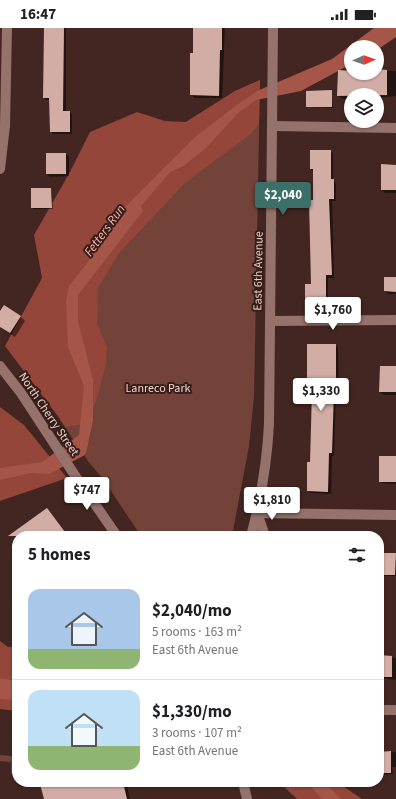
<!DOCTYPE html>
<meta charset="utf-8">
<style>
:root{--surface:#fff;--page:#f2f2f2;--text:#202124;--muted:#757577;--line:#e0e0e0;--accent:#3b6f68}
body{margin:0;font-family:"Source Sans 3",sans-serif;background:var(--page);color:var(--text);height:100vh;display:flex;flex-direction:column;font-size:15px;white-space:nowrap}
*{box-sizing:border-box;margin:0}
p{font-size:13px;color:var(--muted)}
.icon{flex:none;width:22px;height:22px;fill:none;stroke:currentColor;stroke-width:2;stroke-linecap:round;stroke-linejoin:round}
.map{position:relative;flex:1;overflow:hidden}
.sheet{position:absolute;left:12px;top:503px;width:372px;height:256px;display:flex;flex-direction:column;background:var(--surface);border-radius:16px;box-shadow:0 1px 3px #0004}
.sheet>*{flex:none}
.needle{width:26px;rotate:88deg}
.tools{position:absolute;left:344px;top:12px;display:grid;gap:8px}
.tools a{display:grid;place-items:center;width:40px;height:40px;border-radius:50%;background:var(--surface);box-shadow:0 1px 3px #0004;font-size:20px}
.price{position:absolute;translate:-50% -34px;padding:0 9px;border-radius:4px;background:#fff;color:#222;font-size:13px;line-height:26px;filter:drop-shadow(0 1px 2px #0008)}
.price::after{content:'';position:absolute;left:50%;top:24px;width:12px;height:9px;margin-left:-6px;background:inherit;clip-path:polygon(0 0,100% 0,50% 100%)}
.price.selected{background:var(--accent);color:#fff}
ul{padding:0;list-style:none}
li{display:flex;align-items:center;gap:12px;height:100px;padding:0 16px}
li+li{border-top:1px solid var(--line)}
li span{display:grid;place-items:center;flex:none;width:112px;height:80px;border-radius:12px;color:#555}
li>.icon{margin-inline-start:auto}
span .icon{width:48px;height:48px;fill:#fffc;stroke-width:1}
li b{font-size:17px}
h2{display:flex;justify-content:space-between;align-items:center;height:48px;padding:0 16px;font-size:17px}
.status{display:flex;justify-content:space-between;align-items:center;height:28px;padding:0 20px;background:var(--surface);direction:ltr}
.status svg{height:11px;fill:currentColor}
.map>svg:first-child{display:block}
.green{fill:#73433a}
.forest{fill:#934639}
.water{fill:#a65649}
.shadow{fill:#0007}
.building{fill:#d2ada5}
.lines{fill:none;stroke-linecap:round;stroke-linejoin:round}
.street{stroke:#95726c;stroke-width:10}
.secondary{stroke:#95726c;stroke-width:10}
.labels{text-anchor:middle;stroke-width:4;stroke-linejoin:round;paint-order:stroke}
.street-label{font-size:12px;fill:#e5d1cd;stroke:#381c17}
.park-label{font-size:12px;fill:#efd7d2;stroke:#381c17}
.water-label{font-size:13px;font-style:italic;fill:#f5b1a4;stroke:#381c17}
</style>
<div class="status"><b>16:47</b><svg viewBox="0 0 49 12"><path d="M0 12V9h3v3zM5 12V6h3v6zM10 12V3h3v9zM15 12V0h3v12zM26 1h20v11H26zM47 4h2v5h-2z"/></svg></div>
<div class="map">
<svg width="396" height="771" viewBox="0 0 396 771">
<rect width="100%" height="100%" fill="#432621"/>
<path class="green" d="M260,52L254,369L249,418L232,508H141L103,451L88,433L60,392L68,258L186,94L235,63Z
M0,727L11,728L15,731L17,747L11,745V734L0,733Z"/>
<path class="forest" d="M260,52L259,96L251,106L185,155L119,225L98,260L97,295L107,319L106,336L98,367L88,395L66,399L5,318L42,250L34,207L70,144L90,104L137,84L165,93L186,94L235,63Z
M0,379L24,397L67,450L0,473Z
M0,613L8,619L17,618V683L0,681Z
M279,754H337L362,771H297Z"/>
<path class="water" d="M374,0H396V9L377,22V19H351V36L301,63L256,72L239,84L205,121L183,138L170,144L141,178L143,183L78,267V293L93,352V392L86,425L83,428L49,446L31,445L0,452V440L42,434L79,407L84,358L68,319L66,273L69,258L109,207L118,186L196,108L237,77L257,63L332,31Z
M0,650L17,653V672L0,671Z
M307,754H324L341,771H322Z"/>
<path class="shadow" d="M45,0H66V84H70L72,87V106H53L51,103L50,72H46L44,70Z
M194,0H225L222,70H195L191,67Z
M377,42L396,43V68L377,70V67H351V71H342L338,68L351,44L377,45Z
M331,63L333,80L307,79V64Z
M330,123L333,125V152L336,155V173H332L334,250H328V278H309L306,275L312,257L314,173V144L311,141Z
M66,126L69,129V148L50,149L47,146Z
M396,138V165H385L382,162Z
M32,161H51L53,181H33Z
M396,250V266H388L385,263Z
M0,285L21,289L25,293L15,309L0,299Z
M308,317H335L338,319L339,366H336L334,428H332L331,466L310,465L308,463L311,435L313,366L308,363Z
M396,339V367H384L380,364Z
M396,429V456L381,455L380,454Z
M382,526H396V548H383L381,546Z
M379,628L392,629L396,631V652L379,650Z
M396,724V739H392L393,746L379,747V725Z
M75,754H126L130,771H45L50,755L54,759Z"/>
<path class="building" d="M44,0H64L63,83H70V104H50L49,70H43Z
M193,0H222V22H220L219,68L190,67V25H193Z
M377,41L387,42V67L337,68L338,42L351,43V45H377Z
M332,62V79H306V63Z
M310,122H331V151H334V171H329L332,247H326V275H305V256H311L309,172H313V141H310Z
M46,125H66V146H46Z
M381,136L396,137V162H381Z
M31,160H51L52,180H31Z
M384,249H396V264L384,263Z
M4,277L21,288L10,305L0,299V283Z
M307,316H336V363H334L332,425H329L328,464L307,463V434H310L312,363H307Z
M380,338H396V364H379Z
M379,428H396V454H379Z
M47,480L68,508H8Z
M381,525H396L395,547H380Z
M379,627L392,628V649H379Z
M391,723V745H379V724Z
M50,754L51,759L70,754H123L127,771H44L40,756Z"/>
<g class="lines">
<path class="street" d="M273,98L396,100
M0,141L5,98L7,0
M271,293L396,292
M265,508L257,485L396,487"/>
<path class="secondary" d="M0,338L21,365L74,446L117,508
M251,508C261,471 267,434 269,396L273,0
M379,682H396
M243,754L247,771"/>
</g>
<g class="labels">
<g class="street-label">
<text transform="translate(258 243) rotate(-89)" y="4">East 6th Avenue</text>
<text transform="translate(49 386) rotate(56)" y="4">North Cherry Street</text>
</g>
<g class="park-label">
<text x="158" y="364">Lanreco Park</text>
</g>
<g class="water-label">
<text transform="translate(104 202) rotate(-54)" y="5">Fetters Run</text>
</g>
</g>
</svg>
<div class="tools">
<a><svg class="needle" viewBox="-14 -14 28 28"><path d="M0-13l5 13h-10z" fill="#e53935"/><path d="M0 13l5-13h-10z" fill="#757577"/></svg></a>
<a><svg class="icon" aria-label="layers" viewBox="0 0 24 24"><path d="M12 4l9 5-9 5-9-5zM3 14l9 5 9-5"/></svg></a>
</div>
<b class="price selected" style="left:283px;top:188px">$2,040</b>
<b class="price" style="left:333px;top:303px">$1,760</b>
<b class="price" style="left:321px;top:384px">$1,330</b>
<b class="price" style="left:87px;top:483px">$747</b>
<b class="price" style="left:272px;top:493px">$1,810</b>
<section class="sheet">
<h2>5 homes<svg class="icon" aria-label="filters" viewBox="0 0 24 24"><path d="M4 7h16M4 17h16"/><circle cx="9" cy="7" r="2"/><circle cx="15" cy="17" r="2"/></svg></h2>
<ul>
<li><span style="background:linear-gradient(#a9c7e8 75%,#8fb573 0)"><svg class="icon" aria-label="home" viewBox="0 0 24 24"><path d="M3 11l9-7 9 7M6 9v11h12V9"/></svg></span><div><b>$2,040/mo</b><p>5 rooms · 163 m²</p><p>East 6th Avenue</p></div></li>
<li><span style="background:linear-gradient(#bfe0f5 70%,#8fb573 0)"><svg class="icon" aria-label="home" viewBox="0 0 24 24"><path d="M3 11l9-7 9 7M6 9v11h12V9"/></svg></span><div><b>$1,330/mo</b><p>3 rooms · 107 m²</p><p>East 6th Avenue</p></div></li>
</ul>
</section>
</div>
